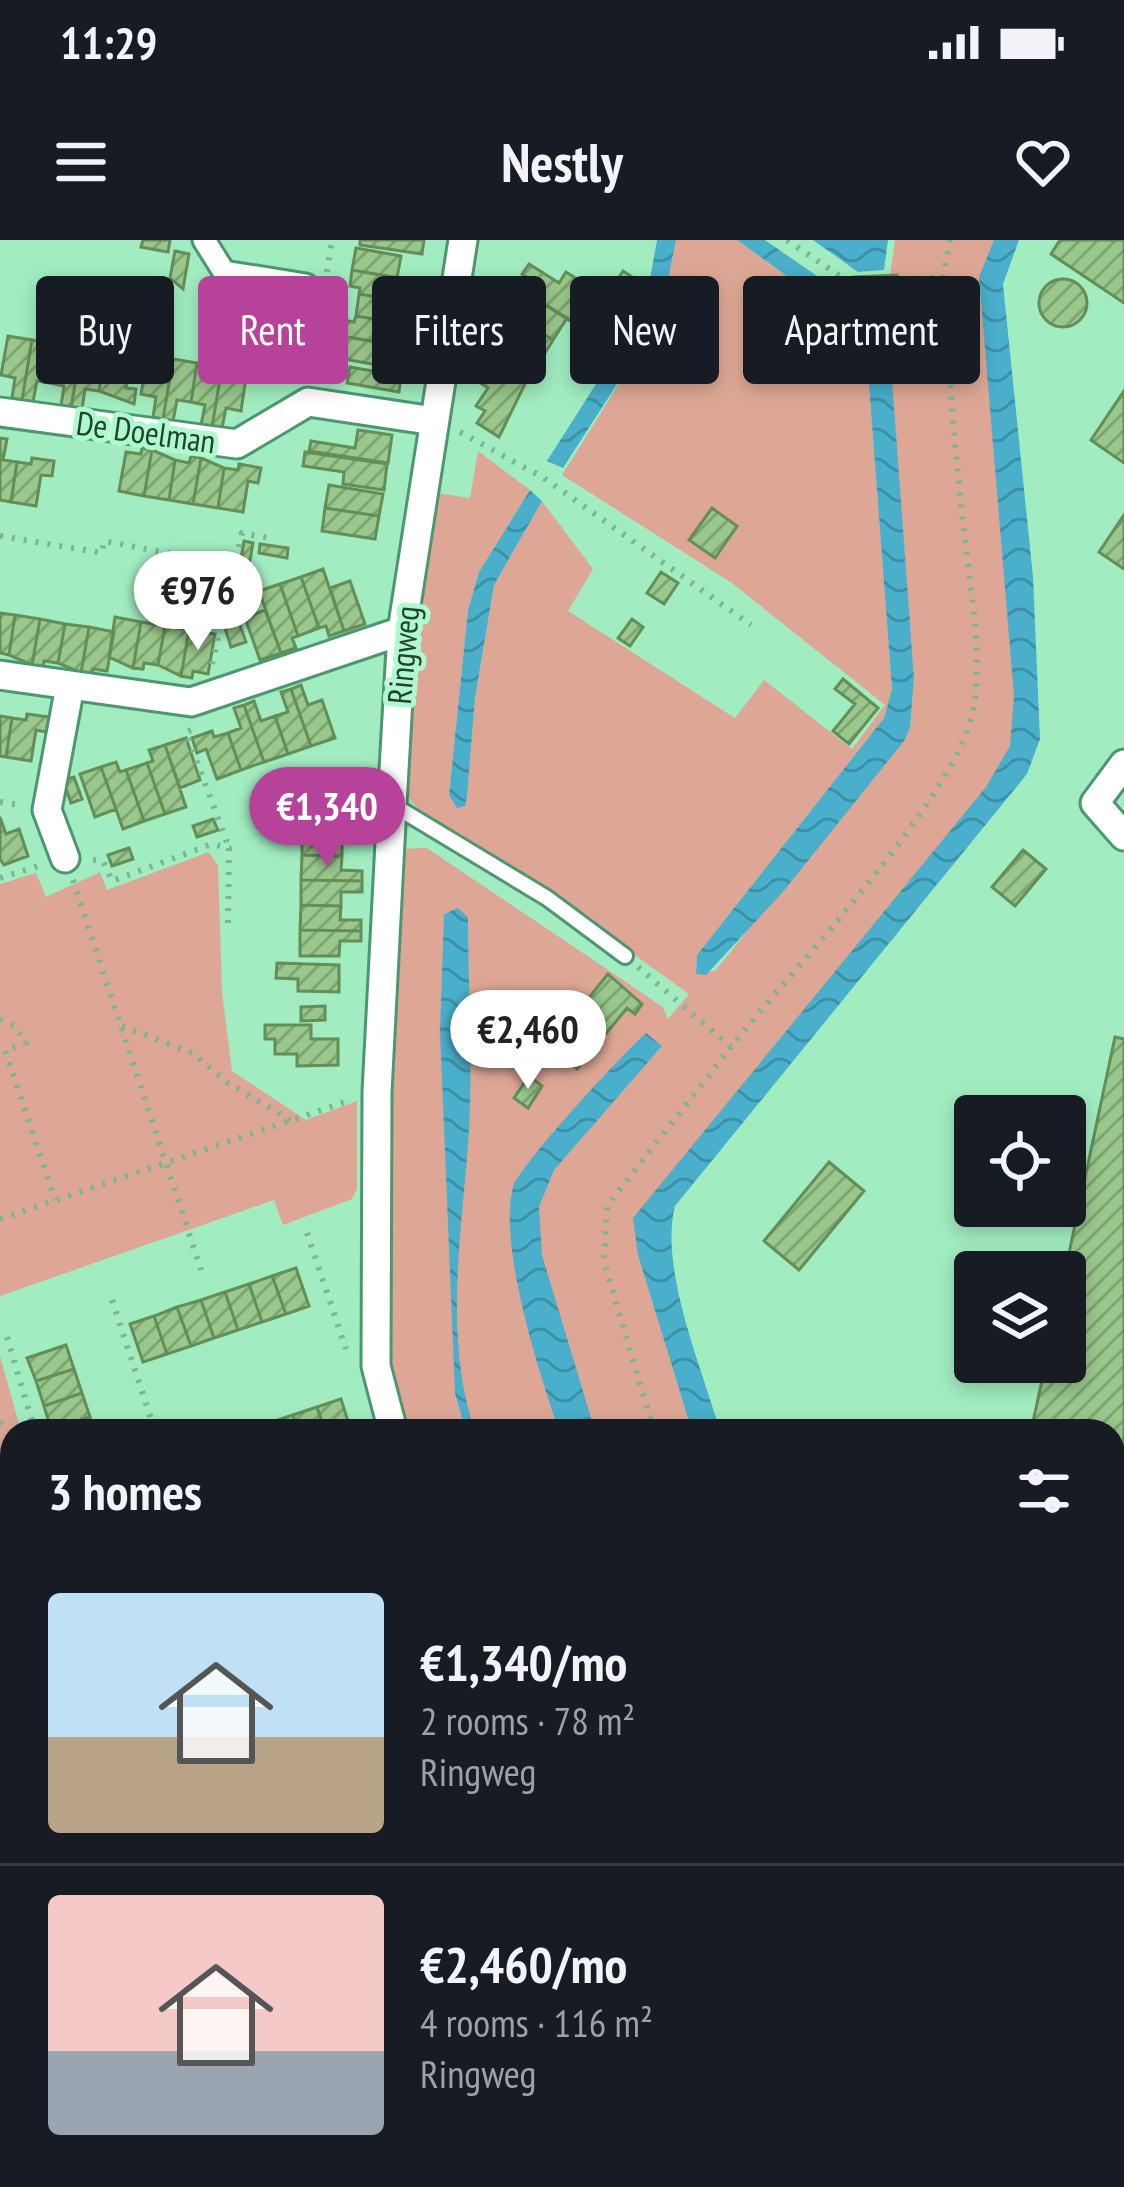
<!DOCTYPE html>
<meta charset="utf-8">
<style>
:root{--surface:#171b24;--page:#20242c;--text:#f1f3f6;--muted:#9ea1a6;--line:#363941;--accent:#b6429a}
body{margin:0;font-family:"PT Sans Narrow",sans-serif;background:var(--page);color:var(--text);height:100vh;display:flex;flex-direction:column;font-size:45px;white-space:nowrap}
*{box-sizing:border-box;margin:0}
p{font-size:39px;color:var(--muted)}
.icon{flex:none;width:66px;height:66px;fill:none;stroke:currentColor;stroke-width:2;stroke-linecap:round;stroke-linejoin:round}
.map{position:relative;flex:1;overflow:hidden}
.drawer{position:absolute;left:0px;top:1179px;width:1125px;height:768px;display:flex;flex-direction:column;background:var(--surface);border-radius:36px 36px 0 0;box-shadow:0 6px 18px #0003}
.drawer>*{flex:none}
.top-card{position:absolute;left:36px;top:36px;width:1053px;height:108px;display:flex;gap:24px}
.fabs{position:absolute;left:954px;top:855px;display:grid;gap:24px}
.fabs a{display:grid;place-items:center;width:132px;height:132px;border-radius:12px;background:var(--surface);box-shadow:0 6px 18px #0003;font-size:60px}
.price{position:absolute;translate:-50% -102px;padding:0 27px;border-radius:42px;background:#fff;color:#222;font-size:39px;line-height:78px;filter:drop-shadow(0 3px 6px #0008)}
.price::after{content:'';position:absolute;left:50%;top:72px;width:36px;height:27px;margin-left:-18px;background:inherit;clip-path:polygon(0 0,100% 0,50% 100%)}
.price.selected{background:var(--accent);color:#fff}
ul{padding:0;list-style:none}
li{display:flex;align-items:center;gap:36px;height:300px;padding:0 48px}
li+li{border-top:3px solid var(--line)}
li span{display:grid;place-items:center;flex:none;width:336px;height:240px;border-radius:12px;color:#555}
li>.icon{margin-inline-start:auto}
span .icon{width:144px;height:144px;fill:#fffc;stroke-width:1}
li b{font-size:51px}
h2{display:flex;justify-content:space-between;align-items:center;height:144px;padding:0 48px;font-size:51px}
.tag{padding:0 42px;border-radius:12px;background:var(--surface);box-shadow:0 6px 18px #0003;font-size:42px;line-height:108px}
.tag.selected{background:var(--accent);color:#fff}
.status{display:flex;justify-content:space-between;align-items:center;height:84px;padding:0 60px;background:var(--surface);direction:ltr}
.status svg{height:33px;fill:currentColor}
header{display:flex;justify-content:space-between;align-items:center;height:156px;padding:0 48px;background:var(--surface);font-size:54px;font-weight:700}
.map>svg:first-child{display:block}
.green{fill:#dea795}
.water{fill:url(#water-waves)}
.building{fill:url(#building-hatch);stroke:#638e56;stroke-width:3}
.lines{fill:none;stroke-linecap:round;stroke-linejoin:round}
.service-casing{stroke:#4d9770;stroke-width:20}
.pedestrian-casing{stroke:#4d9770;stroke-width:27}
.minor-casing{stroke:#4d9770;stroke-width:33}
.tertiary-casing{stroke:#4d9770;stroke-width:42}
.path{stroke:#79b693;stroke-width:6;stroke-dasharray:3 9;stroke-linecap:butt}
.service{stroke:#fff;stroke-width:14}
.pedestrian{stroke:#fff;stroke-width:21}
.minor{stroke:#fff;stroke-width:27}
.tertiary{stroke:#fff;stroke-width:36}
.labels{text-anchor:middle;stroke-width:10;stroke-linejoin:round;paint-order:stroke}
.street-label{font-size:33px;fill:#234231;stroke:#aef9ce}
</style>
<div class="status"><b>11:29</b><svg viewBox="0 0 49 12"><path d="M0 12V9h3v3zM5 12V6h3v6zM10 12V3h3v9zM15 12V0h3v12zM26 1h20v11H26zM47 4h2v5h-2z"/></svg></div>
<header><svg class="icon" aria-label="menu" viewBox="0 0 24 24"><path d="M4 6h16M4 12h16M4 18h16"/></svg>Nestly<svg class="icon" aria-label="heart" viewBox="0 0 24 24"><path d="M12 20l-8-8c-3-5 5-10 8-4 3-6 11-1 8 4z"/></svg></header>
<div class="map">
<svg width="1124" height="1947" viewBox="0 0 1124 1947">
<defs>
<pattern id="water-waves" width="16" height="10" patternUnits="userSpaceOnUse" patternTransform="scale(3)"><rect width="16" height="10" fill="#49afcb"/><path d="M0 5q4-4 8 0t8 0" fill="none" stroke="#3c90a5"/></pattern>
<pattern id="building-hatch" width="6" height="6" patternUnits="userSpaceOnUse" patternTransform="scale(3)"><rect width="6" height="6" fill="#9ac88c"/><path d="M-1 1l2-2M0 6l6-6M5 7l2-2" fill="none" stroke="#7da473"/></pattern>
</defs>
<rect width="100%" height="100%" fill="#a1ecc1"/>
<path class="green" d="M676,0H737L860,89L865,98L860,112L867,119L892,449L884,478L697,715L696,733L715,731L910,488L914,438L885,72L895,0H1003L995,17L1026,511L647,989L711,1191H401L390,1140L389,1098L397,609L427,608L663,767L668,779L689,754L552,656L422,575L407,554L400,525L436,253L470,258L478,211L530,250L479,332L468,370L449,555L467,557L475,458L494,345L542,261L593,329L568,371L735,478L764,440L852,509L885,465L732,343L562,235L661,76Z
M209,612L218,626L222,752L232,831L306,880L357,861V949L352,959L283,985L274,960L0,1056V644L36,633L46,657L100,632L107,650Z
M0,1116L21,1191H12V1272L0,1252Z
M504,1935H721L718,1947H504Z"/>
<path class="water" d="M657,0H676L661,76L563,228L547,221L645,67Z
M737,0H765L850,59L857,56L859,46L885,45L914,438L910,488L904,501L782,653L706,735L696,734L697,715L884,478L892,449L867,119L860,112L865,98L860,89Z
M813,0H888L884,30L858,32Z
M994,0H1019L1003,44L1033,337L1040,499L1027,534L675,966C659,1029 702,1128 720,1191H692L638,1015L633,978L986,547L1010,506L1014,456L979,37Z
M530,250L542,261L494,345L475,458L467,557L465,566L457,568L449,555L468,370L479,332Z
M458,668L468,677C468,747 473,820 469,889C463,989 442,1094 475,1191H466L455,1153L440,791L444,674Z
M646,793L662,806L554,930L539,967L542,1015L595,1191H559C539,1132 498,1006 513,947C519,926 624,812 646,793Z"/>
<path class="building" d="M143,0H170L168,12L141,7Z
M360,0H424L422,14L360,5Z
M1060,0H1124V63L1051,14Z
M356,8L401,16L397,38L352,30Z
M175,11L189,14L183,49L170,38Z
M529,24L559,43L566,32L599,53L578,86L533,57L540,45L522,34Z
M352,30L417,41L413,63L359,54L360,48L350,46Z
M623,31L635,39L625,54L613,47Z
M897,35V41L854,44V37Z
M1039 63a24 24 0 1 1 48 0a24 24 0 1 1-48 0Z
M359,54L413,63L410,85L356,76Z
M533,57L567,78L553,100L502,67L507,58L525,69Z
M502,67L553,100L540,121L506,99L514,87L496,76Z
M356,76L410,85L406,107L342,96L344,80L354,82Z
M8,96L32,100L22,160L12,158L15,138L1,135Z
M342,96L386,104L383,126L338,118Z
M506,99L540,121L526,142L475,110L481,100L499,111Z
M32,100L57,104L50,143L37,141L33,162L22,160Z
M57,104L81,108L71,168L61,166L64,146L50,143Z
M81,108L105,112L99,151L85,149L82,170L71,168Z
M475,110L526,142L499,197L477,183L485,171L476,166L488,148L479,142L487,129L470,118Z
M105,112L131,116L126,148L136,149L134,164L99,151Z
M148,114L173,119L163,179L153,177L156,157L141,154Z
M173,119L197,123L191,162L177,160L173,181L163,179Z
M197,123L222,127L212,187L201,185L205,165L191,162Z
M222,127L247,131L241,171L226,168L222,188L212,187Z
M350,127L401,136L399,152L347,143Z
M1124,151V223L1091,200Z
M358,190L392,195L388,223L309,211L311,201L355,208Z
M0,198L7,199L3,220L17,222L11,262L0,260Z
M142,208L152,210L144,256L119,251L126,212L141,214Z
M152,210L175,220L169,260L144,256Z
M305,212L387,224L384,250L343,244L344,232L303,226Z
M191,216L201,218L193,264L169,260L175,220L189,223Z
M32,218L54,221L52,236L41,235L36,266L11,262L17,222L31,224Z
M201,218L224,228L218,268L193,264Z
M239,224L261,228L258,243L248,241L243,272L218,268L224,228L238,230Z
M329,245L383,254L379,276L325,268Z
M325,268L379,276L375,299L322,291Z
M712,268L737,286L715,318L689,300Z
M1124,275V329L1099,312Z
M244,301L253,303L248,331L239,330Z
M260,304L288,308L287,318L259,313Z
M323,329L344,391L329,396L326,386L319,388L301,337Z
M661,332L678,343L664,364L647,353Z
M301,337L319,388L298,396L280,344Z
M350,341L365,384L344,391L330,348Z
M280,344L298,396L292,398L296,408L281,413L259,351Z
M265,370L281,413L260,420L245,378Z
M0,373L15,375L9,415L0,413Z
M15,375L40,379L32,425L9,415Z
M115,377L141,382L133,428L109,417Z
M40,379L65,384L58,423L44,421L43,427L32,425Z
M632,379L643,387L630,406L618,398Z
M238,380L246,402L231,407L224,385Z
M141,382L165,386L158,425L144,423L143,429L133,428Z
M65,384L89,387L81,433L58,423Z
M165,386L189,390L181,436L158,425Z
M89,387L114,392L107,431L93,429L91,435L81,433Z
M189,390L215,394L208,434L193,431L192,438L181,436Z
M843,439L878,468L849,504L833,491L855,464L835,449Z
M301,445L308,465L322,460L335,498L311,506L291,449Z
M291,449L311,506L288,514L275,476L288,472L281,452Z
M254,461L261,481L275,476L288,514L264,522L244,465Z
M244,465L264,522L241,530L228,493L241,488L234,468Z
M27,474L49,477L46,492L36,490L31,521L6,517L12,478L26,480Z
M0,476L12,478L6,517L0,516Z
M212,491L214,497L228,493L241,530L217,539L206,509L197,513L192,498Z
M186,498L200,540L180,548L165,505Z
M165,505L186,567L165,574L147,523L153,521L149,510Z
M116,522L120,532L126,530L144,581L123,589L101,527Z
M147,523L165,574L144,581L126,530Z
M101,527L116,569L95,577L80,534Z
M74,537L82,559L71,563L63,540Z
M303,565L343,566L342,581H363V592L302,591Z
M0,577L6,594L19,589L28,616L4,625L0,619Z
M213,579L218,590L197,597L193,586Z
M302,591L363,592V603L342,602V616L302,615Z
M129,608L133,619L112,626L108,615Z
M1023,610L1046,629L1015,666L992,647Z
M302,615L342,616L341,630L362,631V641L301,640Z
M301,640L362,641V652H341V666L301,665Z
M301,665L341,666L340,680H361V691L300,690Z
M300,690L361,691V701H340L339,716H300Z
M277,723L339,725V752L298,751V739L276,738Z
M608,734L642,764L635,774L627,768L577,829L549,807Z
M325,766V780L301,781V767Z
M265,785H311V799H338V825L297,826V814H275V799H265Z
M1115,797L1124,799V1386L1113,1383V1191H1031L1046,1122H1065V1032Z
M529,836L542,846L528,868L514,858Z
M829,922L864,951L799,1030L764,1001Z
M296,1028L309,1066L286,1074L272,1036Z
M272,1036L286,1074L262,1082L249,1044Z
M249,1044L262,1082L238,1090L225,1052Z
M225,1052L238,1090L214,1098L201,1060Z
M201,1060L214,1098L191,1106L177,1067Z
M177,1067L191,1106L167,1114L154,1076Z
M154,1076L167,1114L143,1122L130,1084Z
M66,1105L74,1129L36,1141L27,1118Z
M74,1129L82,1153L44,1166L36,1141Z
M82,1153L90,1177L51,1189L44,1166Z
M341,1159L351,1191H325L317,1167Z
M317,1167L325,1191H298L293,1175Z
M293,1175L298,1191H272L269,1183Z
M90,1177L94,1191H52L51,1189Z
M1113,1550L1124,1553V1647L1113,1645L1119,1609L1113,1608Z
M11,1552L12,1576L0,1579V1555Z
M12,1576V1600L0,1603V1579Z
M12,1611V1636L0,1638L2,1612Z
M12,1636V1662L6,1663L0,1638Z
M12,1670V1696L0,1697L3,1670Z
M12,1734V1783L2,1784L0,1735Z
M12,1804V1837L0,1838V1811Z
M12,1837V1864L0,1866V1838Z
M12,1870V1896L0,1897V1871Z
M12,1896V1922L0,1923V1897Z
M1113,1917L1124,1919V1947H1106L1113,1935Z
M37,1935L39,1947H4L3,1940Z
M223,1935L224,1945L248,1942L249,1947L188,1944L190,1935Z
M407,1935H442L441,1947H382L406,1946Z
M1032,1935L1029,1947L961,1936L962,1935Z"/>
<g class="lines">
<defs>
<path id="service" d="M393,565L547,658L625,716
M1113,1665L1124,1667
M943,1947L945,1935
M1050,1947L1052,1935"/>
<path id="pedestrian" d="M204,0L224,32L306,45"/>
<path id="minor" d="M0,172L237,204L308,162L434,181
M0,435L191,462L402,391
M1124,524L1095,563L1124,596
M65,618L47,570L70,446
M393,1191L376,1126L377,852L392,564L402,391L463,0
M1113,1512L1124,1514
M474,1947V1935"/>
<path id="tertiary" d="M0,1271L12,1299
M101,1935L103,1947"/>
</defs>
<use href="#service" class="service-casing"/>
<use href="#pedestrian" class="pedestrian-casing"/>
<use href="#minor" class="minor-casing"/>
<use href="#tertiary" class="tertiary-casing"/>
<path class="path" d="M787,0L847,41L943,37L950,0
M327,32L332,0
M327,49L346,53L332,140
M460,192L544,238L751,385
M0,296L102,313L104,301L230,325
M212,424L242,293L275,299
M191,490L186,492L229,608
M0,562L20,565
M93,620L103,621L112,641L212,604L229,608L228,687
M0,638L39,626
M73,640L201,1030
M638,727L731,807C792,729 960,555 974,466C983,408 969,341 963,283C954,201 948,119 943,37
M0,779L15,786L26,803L5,810L55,960
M122,786L192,813L228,843L290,880
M0,979L351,860
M307,993L346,1109
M112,1060L155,1191
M7,1097L35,1191
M0,1182L12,1193
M654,1191L604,1022L607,966L731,807
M157,1935L159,1947"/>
<use href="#service" class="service"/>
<use href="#pedestrian" class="pedestrian"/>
<use href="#minor" class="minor"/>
<use href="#tertiary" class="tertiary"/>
</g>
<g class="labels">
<g class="street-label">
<text transform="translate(146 192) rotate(8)" y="12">De Doelman</text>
<text transform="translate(403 415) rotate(-85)" y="12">Ringweg</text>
</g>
</g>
</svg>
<div class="fabs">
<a><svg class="icon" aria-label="locate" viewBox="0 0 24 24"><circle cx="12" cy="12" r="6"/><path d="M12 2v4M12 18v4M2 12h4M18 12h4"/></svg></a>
<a><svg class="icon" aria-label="layers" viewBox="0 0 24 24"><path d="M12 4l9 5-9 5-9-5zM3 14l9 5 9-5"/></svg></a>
</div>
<b class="price" style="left:198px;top:413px">€976</b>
<b class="price selected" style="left:327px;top:629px">€1,340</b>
<b class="price" style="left:528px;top:852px">€2,460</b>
<div class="top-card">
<a class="tag">Buy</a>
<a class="tag selected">Rent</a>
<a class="tag">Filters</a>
<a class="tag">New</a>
<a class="tag">Apartment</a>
</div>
<section class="drawer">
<h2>3 homes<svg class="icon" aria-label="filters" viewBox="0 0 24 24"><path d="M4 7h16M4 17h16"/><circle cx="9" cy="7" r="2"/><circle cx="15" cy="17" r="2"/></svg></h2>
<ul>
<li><span style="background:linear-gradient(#bfe0f5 60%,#b9a48a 0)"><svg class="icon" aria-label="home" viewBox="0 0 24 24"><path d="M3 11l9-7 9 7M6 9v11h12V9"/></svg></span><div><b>€1,340/mo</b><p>2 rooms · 78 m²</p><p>Ringweg</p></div></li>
<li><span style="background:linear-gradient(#f6c9c9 65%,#9aa5b1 0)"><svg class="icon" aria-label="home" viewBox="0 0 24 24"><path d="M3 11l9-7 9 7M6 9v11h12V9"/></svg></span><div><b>€2,460/mo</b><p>4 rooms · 116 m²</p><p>Ringweg</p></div></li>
</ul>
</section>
</div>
